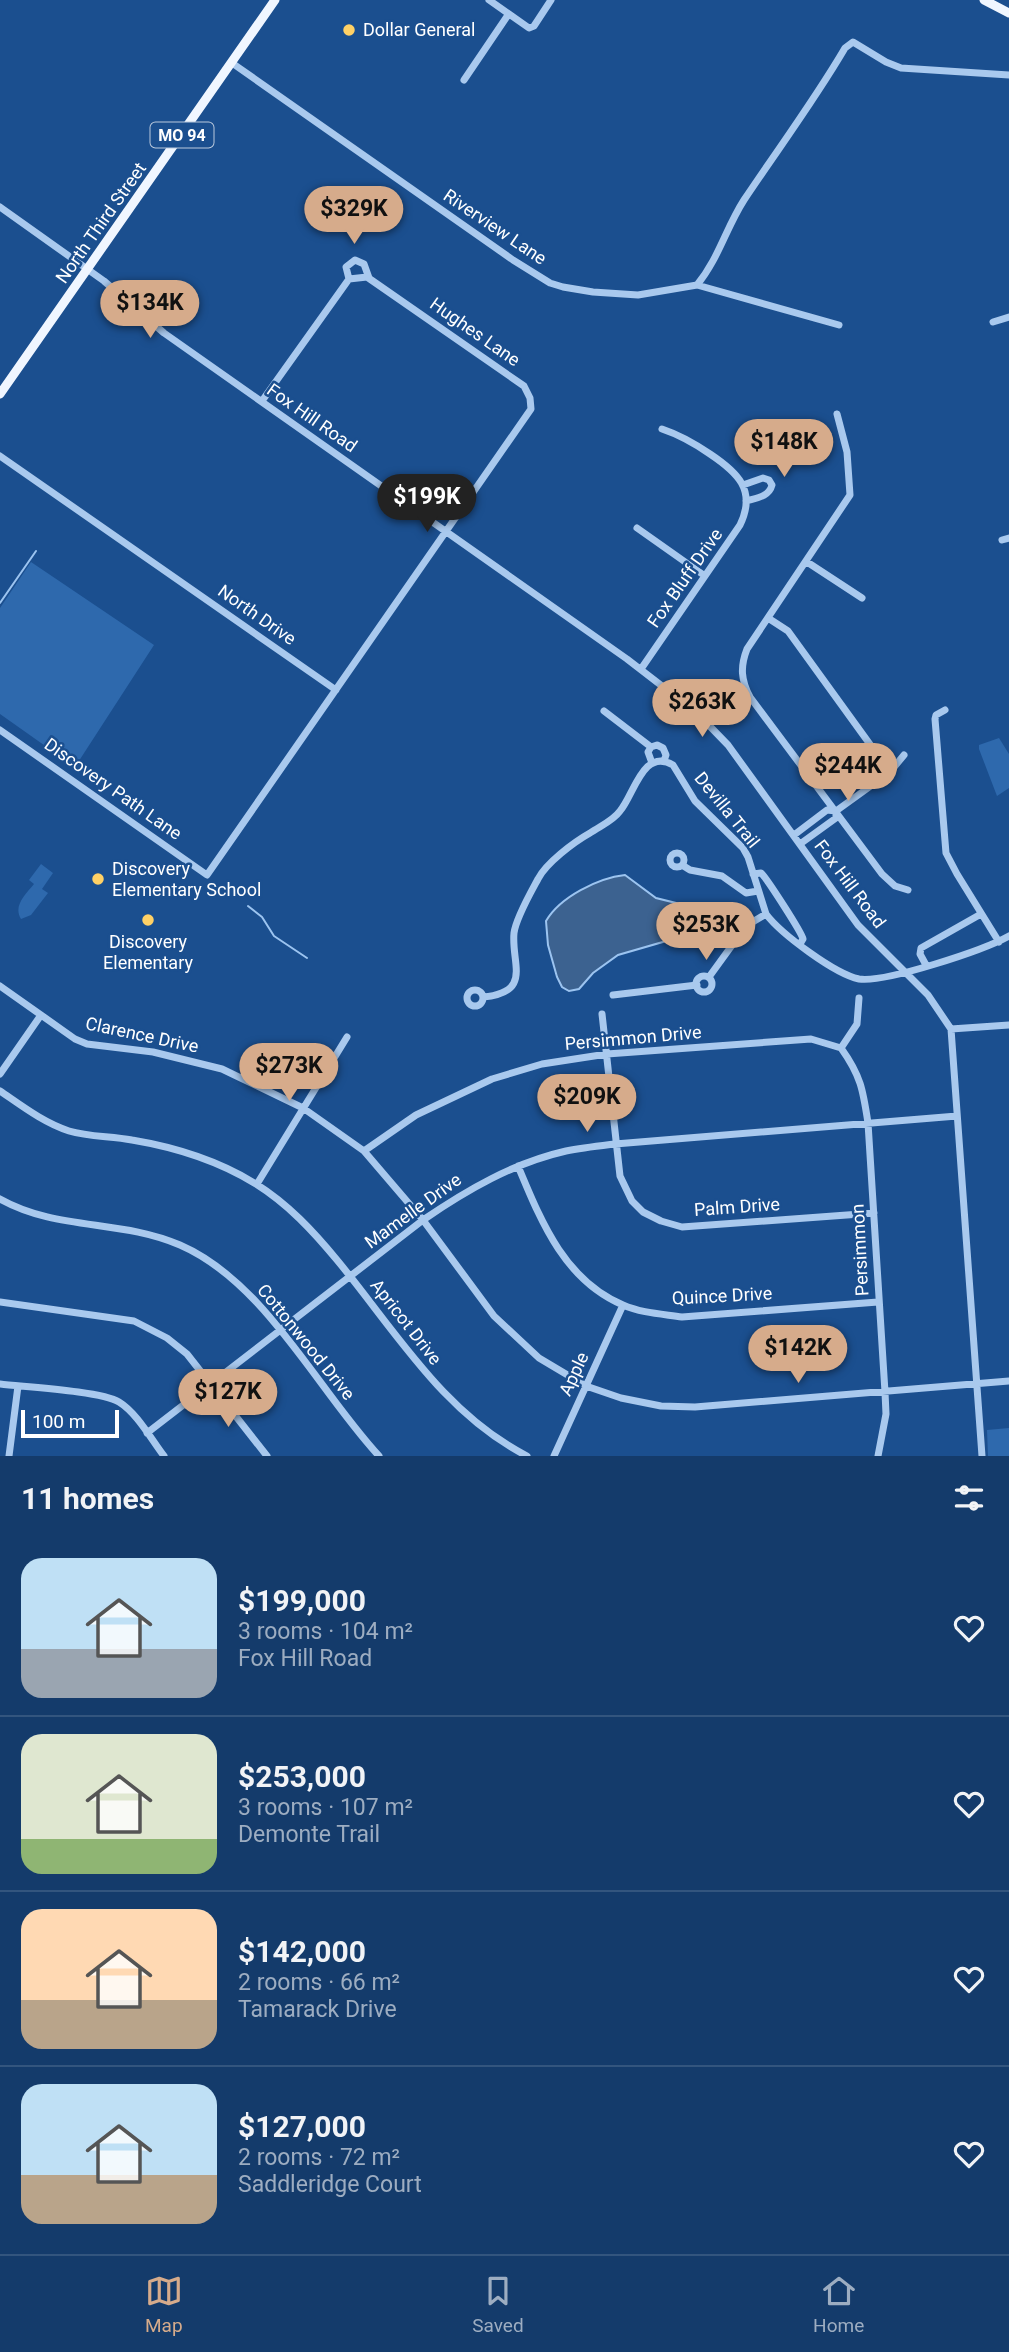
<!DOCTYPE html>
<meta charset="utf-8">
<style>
:root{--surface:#143b6b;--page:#1d4271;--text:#f1f3f6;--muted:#9dadc1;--line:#33557e;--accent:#d6ab8b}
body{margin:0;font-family:Roboto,sans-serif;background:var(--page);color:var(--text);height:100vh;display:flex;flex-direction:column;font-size:26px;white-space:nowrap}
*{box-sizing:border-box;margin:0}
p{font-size:23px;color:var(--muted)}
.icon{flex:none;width:38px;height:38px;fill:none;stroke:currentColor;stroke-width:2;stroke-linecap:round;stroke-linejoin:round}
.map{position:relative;height:1456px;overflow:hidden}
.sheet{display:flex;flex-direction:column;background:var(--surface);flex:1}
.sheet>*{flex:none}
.scale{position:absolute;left:21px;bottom:18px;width:98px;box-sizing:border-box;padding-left:7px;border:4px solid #fff;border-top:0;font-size:19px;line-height:24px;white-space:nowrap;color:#fff;-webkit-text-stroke:5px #1b4f8f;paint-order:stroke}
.price{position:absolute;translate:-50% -60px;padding:0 16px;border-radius:24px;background:var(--accent);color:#111;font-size:23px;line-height:46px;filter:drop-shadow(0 2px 4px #0008)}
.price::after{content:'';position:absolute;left:50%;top:42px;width:21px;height:16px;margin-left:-10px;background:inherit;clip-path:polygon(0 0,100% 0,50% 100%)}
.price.selected{background:#222;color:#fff}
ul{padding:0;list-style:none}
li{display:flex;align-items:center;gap:21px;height:175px;padding:0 21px}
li+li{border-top:2px solid var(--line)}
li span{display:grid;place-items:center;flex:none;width:196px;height:140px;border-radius:21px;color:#555}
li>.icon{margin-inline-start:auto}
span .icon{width:84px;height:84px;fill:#fffc;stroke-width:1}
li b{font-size:30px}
h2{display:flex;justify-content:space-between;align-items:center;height:84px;padding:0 21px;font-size:30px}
.tabs{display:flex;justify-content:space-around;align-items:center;height:98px;border-top:2px solid var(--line);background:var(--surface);font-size:19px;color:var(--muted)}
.tabs a{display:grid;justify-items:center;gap:4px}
.tabs .selected{color:var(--accent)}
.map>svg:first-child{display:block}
.green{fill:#2e69ad}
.water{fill:#3c6290;stroke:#9cc4f0;stroke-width:2}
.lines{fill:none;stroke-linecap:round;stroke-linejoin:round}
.stream{stroke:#9cc4f0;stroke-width:2}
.minor{stroke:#a9c9ee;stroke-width:7}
.major{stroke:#f0f6ff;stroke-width:9}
.poi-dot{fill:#ffd166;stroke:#1b4f8f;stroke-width:2.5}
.labels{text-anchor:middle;stroke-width:5;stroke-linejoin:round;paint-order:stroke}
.shield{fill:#1b4f8f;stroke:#bbcadd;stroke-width:2}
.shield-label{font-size:16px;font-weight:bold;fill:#fff}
.poi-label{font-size:18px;fill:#fff;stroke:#1b4f8f;text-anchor:start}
.street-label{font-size:18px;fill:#fff;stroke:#1b4f8f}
</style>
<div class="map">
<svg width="1009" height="1456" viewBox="0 0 1009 1456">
<rect width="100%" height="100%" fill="#1b4f8f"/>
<path class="green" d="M31,562L154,645L75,767L0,714V608Z
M999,738L1009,754V788L997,796L979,749V745Z
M41,864L53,873L42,889L48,893L31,915L21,919C13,906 25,895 34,884L29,880Z
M1009,1428V1456H988L987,1430Z"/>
<path class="water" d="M625,875L656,898L692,907L695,911L693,916L673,939L618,955L593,973L579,989L569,991L562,987L557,977L548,945L546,921C560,897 598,878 625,875Z"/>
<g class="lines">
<path class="stream" d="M0,603L36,551
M248,906L262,917L274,936L307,958"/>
<path class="minor" d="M489,0L529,28L534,26L551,0
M232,63L513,260L550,283L563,287L593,292L638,295L697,285L839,325
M464,80L508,15
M0,207L104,281L164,333L627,659L697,713L728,745L858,925L928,995L951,1029L982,1456
M349,279L346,267L355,260L364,264L369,278
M697,285C719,258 726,228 744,200C778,149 814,101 845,48L853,42L886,62L901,68L1009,75
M993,322L1009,317
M837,414L847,452L850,495L747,649C740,667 741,680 750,697L882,874L895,886L908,890
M0,456L336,690
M743,485L763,478L769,480L772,485C769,497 756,498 746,501
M637,528L705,576
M1002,540L1009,538
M807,562L862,598
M768,618L788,631L890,772
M641,669L740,525C757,490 737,472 710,454C694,443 680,435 662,429
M945,710L936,715L935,719L946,853L957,874L999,942
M604,711L651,747
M0,730L207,875L531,409L530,398L524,386L367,277L349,279L262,401
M652,763L648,752L651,747L657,745L663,748L666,755L664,761
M836,811L890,772L904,755
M794,835L827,810L836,811V818L800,844
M670 860a7 7 0 1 1 14 0a7 7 0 1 1-14 0Z
M682,865L690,870L722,876L746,893L758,891
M753,874L761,873C766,877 802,933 803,939L800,944
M926,965L920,954L921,948L981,914
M696 984a8 8 0 1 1 16 0a8 8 0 1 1-16 0Z
M709,977L746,926L766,914
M0,986L75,1039L87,1044L153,1052L222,1069L303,1108L364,1151L423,1220L494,1316L539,1358L586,1386L621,1398L661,1406L695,1407L1009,1381
M467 998a8 8 0 1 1 16 0a8 8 0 1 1-16 0Z
M613,995L697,985
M483,997C533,992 511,964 514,933C516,918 531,892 538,879C546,863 574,842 590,833C600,826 613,821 620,811C634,795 643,747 673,765L695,801L743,848L748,857L766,914C781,934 835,974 859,979C885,983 984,950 1009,936
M602,1014L620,1176L632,1201L643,1212L661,1221L682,1227L874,1213
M951,1029L1009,1025
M841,1048C861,1076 863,1090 868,1123L885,1392L886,1414L878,1456
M841,1048L857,1024L859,998
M0,1074L41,1015
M0,1091C22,1106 44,1123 69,1131C89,1137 111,1136 132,1140C174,1147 219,1161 256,1184C288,1204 313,1231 337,1260C395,1330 443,1413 527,1456
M364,1151L416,1115L492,1079L542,1064L607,1054L811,1039L841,1048
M518,1166C541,1221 564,1280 623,1305C641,1313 662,1314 682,1317L878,1302
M257,1184L347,1037
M0,1199C57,1231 120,1219 180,1245C265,1282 317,1389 379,1456
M0,1302L134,1321L167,1338L187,1354L267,1456
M0,1384C25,1387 101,1391 119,1402C137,1413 151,1439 164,1456
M147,1433L423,1220C467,1190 513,1163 566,1151C582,1148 599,1146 615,1144L957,1116
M9,1456L18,1386
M554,1456L623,1305"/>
<path class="major" d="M984,0L1009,13
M0,394L275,0"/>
</g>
<g class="poi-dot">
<circle cx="349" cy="30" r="7"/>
<circle cx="98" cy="879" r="7"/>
<circle cx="148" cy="920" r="7"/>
</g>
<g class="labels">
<rect class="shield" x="150.5" y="122.5" width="63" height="25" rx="5"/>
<g class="shield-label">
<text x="182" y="141">MO 94</text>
</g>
<g class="poi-label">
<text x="363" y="36">Dollar General</text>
<text x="112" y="875">Discovery<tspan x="112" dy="21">Elementary School</tspan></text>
<text x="148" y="948" text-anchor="middle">Discovery<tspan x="148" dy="21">Elementary</tspan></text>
</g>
<g class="street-label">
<text transform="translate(101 223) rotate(-55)" y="6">North Third Street</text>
<text transform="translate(495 227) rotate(34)" y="6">Riverview Lane</text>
<text transform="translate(475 332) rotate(35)" y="6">Hughes Lane</text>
<text transform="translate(312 418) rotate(35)" y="6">Fox Hill Road</text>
<text transform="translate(685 578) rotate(-55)" y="6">Fox Bluff Drive</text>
<text transform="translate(257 615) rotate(35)" y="6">North Drive</text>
<text transform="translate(113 789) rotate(35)" y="6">Discovery Path Lane</text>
<text transform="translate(727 810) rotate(51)" y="6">Devilla Trail</text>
<text transform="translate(850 884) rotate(53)" y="6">Fox Hill Road</text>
<text transform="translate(142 1035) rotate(12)" y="6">Clarence Drive</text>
<text transform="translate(633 1038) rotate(-5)" y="6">Persimmon Drive</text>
<text transform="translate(737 1207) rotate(-4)" y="6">Palm Drive</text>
<text transform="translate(413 1211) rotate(-36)" y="6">Mamelle Drive</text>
<text transform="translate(860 1250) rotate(-93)" y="6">Persimmon</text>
<text transform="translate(722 1296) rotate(-3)" y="6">Quince Drive</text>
<text transform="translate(406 1322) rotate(52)" y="6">Apricot Drive</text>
<text transform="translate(306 1342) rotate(51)" y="6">Cottonwood Drive</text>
<text transform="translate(574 1374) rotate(-65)" y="6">Apple</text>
</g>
</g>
</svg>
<div class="scale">100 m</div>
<b class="price" style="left:354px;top:246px">$329K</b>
<b class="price" style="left:150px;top:340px">$134K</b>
<b class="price" style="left:784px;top:479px">$148K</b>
<b class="price selected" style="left:427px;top:534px">$199K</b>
<b class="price" style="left:702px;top:739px">$263K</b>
<b class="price" style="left:848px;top:803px">$244K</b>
<b class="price" style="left:706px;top:962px">$253K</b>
<b class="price" style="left:289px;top:1103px">$273K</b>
<b class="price" style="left:587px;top:1134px">$209K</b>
<b class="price" style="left:798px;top:1385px">$142K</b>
<b class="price" style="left:228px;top:1429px">$127K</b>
</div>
<section class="sheet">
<h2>11 homes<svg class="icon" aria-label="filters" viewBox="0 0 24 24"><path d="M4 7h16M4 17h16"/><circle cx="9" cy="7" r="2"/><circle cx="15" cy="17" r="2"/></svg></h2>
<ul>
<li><span style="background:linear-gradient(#bfe0f5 65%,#9aa5b1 0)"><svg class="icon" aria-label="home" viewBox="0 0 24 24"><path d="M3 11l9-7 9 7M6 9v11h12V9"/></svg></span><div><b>$199,000</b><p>3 rooms · 104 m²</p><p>Fox Hill Road</p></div><svg class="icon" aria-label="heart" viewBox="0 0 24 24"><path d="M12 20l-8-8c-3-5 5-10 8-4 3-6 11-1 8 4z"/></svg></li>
<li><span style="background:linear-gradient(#dfe7d0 75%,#8fb573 0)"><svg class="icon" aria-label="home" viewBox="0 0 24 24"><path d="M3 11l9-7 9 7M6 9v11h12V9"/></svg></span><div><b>$253,000</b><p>3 rooms · 107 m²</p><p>Demonte Trail</p></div><svg class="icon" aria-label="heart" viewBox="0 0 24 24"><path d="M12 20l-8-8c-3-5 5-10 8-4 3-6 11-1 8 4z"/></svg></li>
<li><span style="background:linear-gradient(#ffd9b3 65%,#b9a48a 0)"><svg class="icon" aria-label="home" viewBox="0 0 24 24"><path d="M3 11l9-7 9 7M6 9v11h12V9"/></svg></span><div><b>$142,000</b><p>2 rooms · 66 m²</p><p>Tamarack Drive</p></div><svg class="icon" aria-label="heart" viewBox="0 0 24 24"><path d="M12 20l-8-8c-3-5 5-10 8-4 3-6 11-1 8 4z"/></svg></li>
<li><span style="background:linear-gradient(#bfe0f5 65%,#b9a48a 0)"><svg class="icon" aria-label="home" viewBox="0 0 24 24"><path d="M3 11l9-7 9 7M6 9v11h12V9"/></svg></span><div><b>$127,000</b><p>2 rooms · 72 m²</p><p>Saddleridge Court</p></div><svg class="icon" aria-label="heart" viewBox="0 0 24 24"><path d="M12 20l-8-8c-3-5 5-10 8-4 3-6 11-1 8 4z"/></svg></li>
</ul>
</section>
<nav class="tabs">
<a class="selected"><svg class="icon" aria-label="map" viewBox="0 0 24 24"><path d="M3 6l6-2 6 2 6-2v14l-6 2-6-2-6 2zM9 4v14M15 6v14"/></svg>Map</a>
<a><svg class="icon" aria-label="saved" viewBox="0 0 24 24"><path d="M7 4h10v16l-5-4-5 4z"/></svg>Saved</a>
<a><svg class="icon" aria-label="home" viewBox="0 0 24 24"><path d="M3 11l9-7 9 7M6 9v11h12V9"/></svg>Home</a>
</nav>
